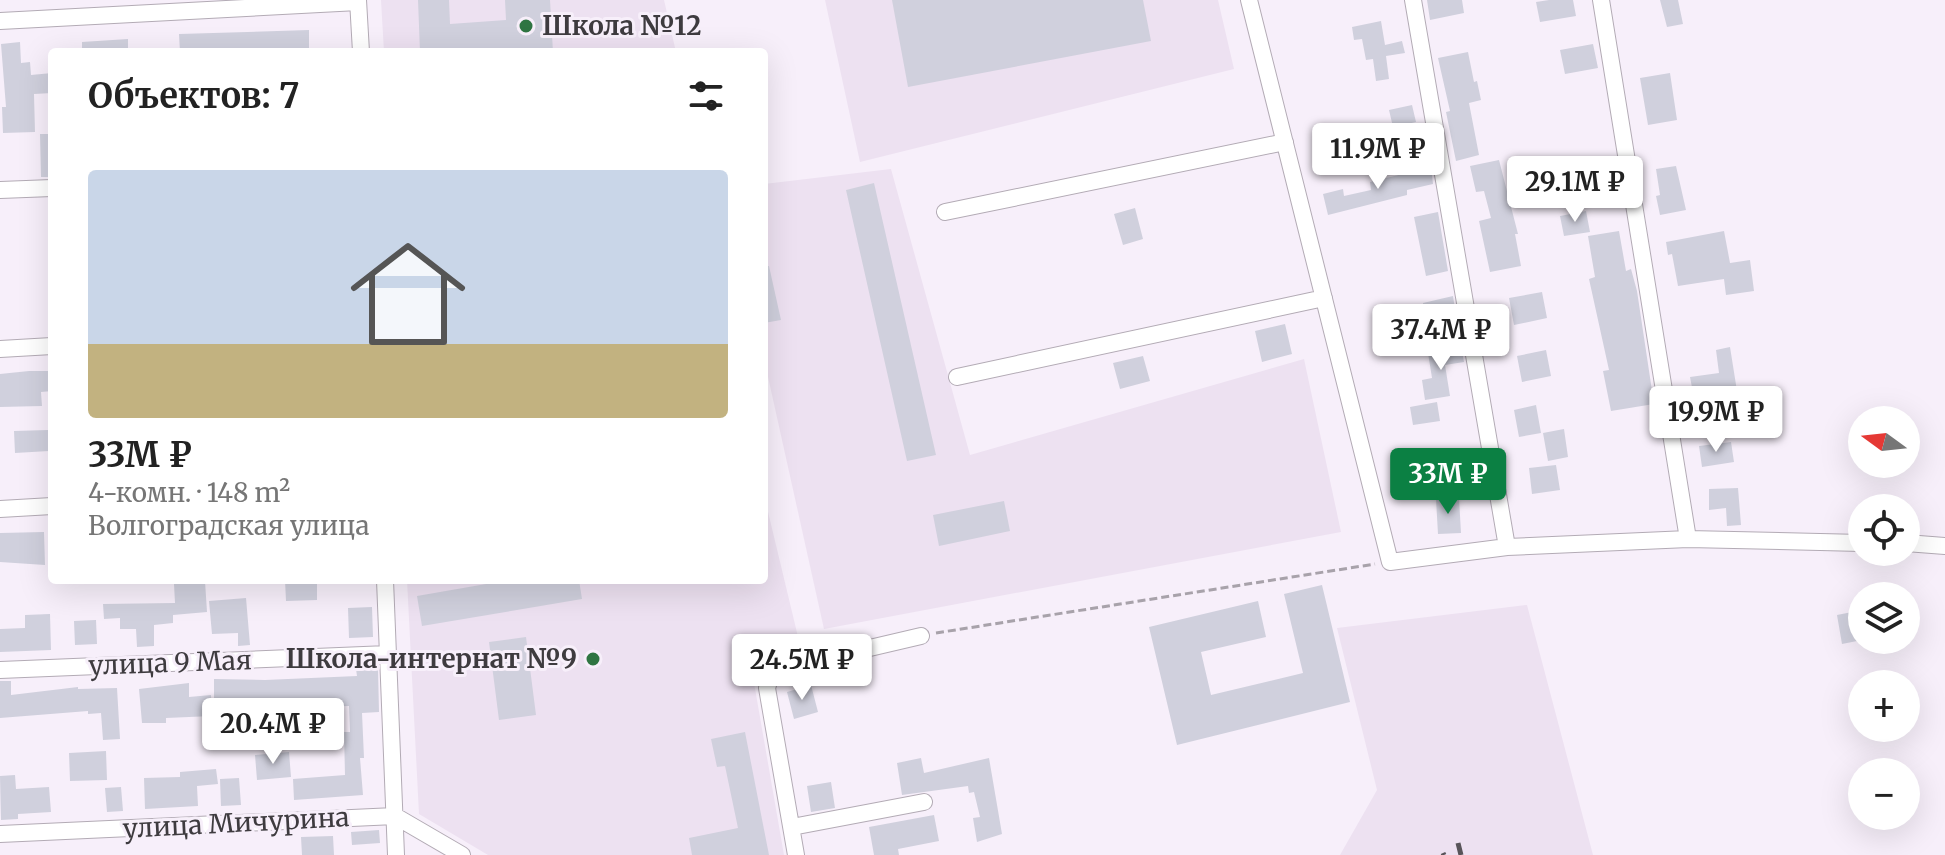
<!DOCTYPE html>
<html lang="ru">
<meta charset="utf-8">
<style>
:root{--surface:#fff;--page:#f2f2f2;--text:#222;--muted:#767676;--line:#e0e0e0;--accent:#0b8043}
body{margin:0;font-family:Merriweather,serif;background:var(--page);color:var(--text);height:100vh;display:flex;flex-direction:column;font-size:30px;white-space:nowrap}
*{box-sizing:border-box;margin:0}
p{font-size:26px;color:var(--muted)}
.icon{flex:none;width:44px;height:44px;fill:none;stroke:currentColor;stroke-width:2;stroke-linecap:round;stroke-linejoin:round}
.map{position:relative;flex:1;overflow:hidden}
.panel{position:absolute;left:48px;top:48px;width:720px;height:536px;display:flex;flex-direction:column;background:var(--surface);border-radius:8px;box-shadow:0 8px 32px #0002}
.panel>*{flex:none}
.needle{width:52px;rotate:285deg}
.tools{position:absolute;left:1848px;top:406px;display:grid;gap:16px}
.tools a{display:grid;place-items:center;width:72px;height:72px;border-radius:50%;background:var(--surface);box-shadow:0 8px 32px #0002;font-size:40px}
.price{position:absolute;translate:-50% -68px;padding:0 18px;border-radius:8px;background:#fff;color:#222;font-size:26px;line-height:52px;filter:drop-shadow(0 2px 4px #0008)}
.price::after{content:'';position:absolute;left:50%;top:48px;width:24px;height:18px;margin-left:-12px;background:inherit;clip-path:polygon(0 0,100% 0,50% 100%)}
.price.active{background:var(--accent);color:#fff}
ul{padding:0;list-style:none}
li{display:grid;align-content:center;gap:16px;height:424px;padding:0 40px}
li+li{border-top:2px solid var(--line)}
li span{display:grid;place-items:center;height:248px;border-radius:8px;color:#555}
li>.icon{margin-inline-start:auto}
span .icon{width:144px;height:144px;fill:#fffc;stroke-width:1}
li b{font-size:34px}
h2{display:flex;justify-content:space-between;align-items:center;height:96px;padding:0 40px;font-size:34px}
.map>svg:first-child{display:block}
.built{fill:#ede1f1}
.building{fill:#d0d0dd}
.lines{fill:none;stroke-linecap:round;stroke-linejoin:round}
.minor-casing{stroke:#b3abb5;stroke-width:18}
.path{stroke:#a8a2aa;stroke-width:3;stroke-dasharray:8 4;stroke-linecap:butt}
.minor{stroke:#fff;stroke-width:16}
.rail{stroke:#585459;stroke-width:5;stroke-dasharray:16 8;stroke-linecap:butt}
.poi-dot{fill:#2f7542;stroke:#f7effa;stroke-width:3}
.labels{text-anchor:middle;stroke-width:6;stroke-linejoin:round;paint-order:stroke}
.poi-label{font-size:26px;font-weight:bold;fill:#3e3b3f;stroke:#f7effa;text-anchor:start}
.street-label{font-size:26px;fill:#3e3b3f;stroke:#f7effa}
</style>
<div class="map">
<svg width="1945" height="855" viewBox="0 0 1945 855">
<rect width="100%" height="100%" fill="#f7effa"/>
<path class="built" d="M381,0H664L676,52H384Z
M825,0H1218L1234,69L860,162Z
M891,169L970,455L1304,359L1341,532L824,629L764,359V184Z
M764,495L799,641L753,677L784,855H488L419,814L407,580H764Z
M1527,605L1593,855H1340L1377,790L1337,628Z"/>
<path class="building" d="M418,0H449L450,24L506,20L505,0H550L553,52H420Z
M892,0H1143L1151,41L908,87Z
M1427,0H1462L1464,13L1430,20Z
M1549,0H1573L1576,16L1540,22L1536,2Z
M1660,0H1678L1683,24L1667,27Z
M1381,21L1385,45L1402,41L1405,53L1386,56L1389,79L1376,81L1373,59L1366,60L1362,39L1354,40L1352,27Z
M309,30V51L180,52L179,34Z
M128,39V52H82V42Z
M20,42L21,63L30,62L31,75L52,73V93L34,94L35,132L3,133L2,107H6L1,44Z
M1593,44L1598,68L1565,74L1560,50Z
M1468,52L1474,82L1477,81L1481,100L1469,103L1479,155L1456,161L1446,112L1450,111L1438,58Z
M1670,73L1677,120L1648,125L1640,78Z
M1412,105L1416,122L1393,127L1389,110Z
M1396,129L1401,149L1374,156L1369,136Z
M40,134H52V177H41Z
M1499,160L1518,234H1515L1521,266L1490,272L1479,221L1491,218L1484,191L1476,192L1470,166Z
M1676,166L1686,210L1660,215L1656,196L1660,195L1656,169Z
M1431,167L1433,184L1407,190V195L1328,215L1323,194L1343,189L1344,196L1371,190L1370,182Z
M1614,180L1618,200L1594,204L1590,184Z
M874,183L936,455L907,461L846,190Z
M1135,208L1143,239L1123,245L1114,214Z
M1586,211L1590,232L1564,236L1560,216Z
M1438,212L1448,271L1426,276L1414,217Z
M1619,231L1626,271L1631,269L1637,291L1654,404L1611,411L1603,371L1609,370L1589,279L1595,277L1588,236Z
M1724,231L1730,263L1750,260L1754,291L1726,295L1724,279L1678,286L1672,254L1668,255L1666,242Z
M764,266H769L781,320L764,323Z
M1542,292L1547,318L1514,325L1509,298Z
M1453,296L1457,323L1427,328L1423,303Z
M1285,324L1292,354L1262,362L1255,331Z
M1461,346L1464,362L1445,365L1450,396L1425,400L1422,380L1432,378L1428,353Z
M1730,347L1737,391L1694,398L1690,377L1719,373L1716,350Z
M1546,350L1551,376L1522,382L1517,356Z
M1143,356L1150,381L1120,389L1113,363Z
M29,371H52V391L41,392L42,406L0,407V374Z
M1437,402L1440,421L1413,425L1410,407Z
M1536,405L1541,433L1519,437L1514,410Z
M1564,429L1568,457L1548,461L1543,433Z
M48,430L49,451L15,453L14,431Z
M1731,442L1734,462L1702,467L1699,446Z
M1457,449L1458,472L1424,474L1423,450Z
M1556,465L1560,490L1532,494L1529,468Z
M1738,488L1741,525L1727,526L1726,508L1709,510V489Z
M1459,498L1461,533L1438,534L1436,499Z
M1004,501L1010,531L939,546L933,515Z
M44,532L45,565L0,562V533Z
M285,580H317V600L286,601Z
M509,580H579L582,599L422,626L417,596Z
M205,581L207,612L173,615V623L154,625V646L137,647L136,629H120V618L104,619L103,604L175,603L174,584Z
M1322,585L1350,702L1177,745L1149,627L1258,601L1266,637L1201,652L1211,695L1303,673L1284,594Z
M246,598L250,645L238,646V633L212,634L209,601Z
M372,607L373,637L349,638L348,608Z
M1862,610V640L1842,644L1837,615Z
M50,614L51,650L0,652V629L25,628V615Z
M96,620L97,644L75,645L74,621Z
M526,637L536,715L499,720L489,642Z
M378,668L379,712L362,713L364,758H360L363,795L294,800L293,779L345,775L344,732H350L349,706L326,707L325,698L266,701V704L214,705V679L265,680L357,676L356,669Z
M0,681H11V695L78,687V689L117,688L120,739L103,740L101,713L88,714V711L0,718Z
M189,683V697L211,695L212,716L166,718V723H142L139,689Z
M811,685L818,712L794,719L787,692Z
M745,732L769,855H692L689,838L738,828L725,766L717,767L711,739Z
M106,751L107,780L70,781L69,753Z
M289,752L291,777L257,780L255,755Z
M921,758L924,773L989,758L1002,834L977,842L973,818L980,817L974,792L969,793L968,786L902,795L897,763Z
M216,769L218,784L197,786L198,806L145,809L144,778L180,777V772Z
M15,775L16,789L49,787L51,812L18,814V819L1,820L0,776Z
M239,778L241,805L221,806L220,779Z
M831,782L835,808L811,812L807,786Z
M121,787L123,811L107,812L105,788Z
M934,815L939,841L898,849L899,855H874L869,827Z
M379,830L380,843L352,845L351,832Z
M333,836L334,855H302L301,837Z"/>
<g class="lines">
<defs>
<path id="minor" d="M358,0L361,52
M1249,0L1390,562L1507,547L1688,539L1862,543
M1413,0L1507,547
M1601,0L1688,539
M0,21L358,2
M0,190L52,188
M945,212L1285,142
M0,349L52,346
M957,377L1324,298
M0,509L52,506
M1906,543L1945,546
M385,580L396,855
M0,670L388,654
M792,827L924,802
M0,834L395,816L462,855
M796,855L767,688L771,675L780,669L921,636"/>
</defs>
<use href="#minor" class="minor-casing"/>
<path class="path" d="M936,633L1375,564"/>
<use href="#minor" class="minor"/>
<path class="rail" d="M1458,843L1461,855
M1443,853L1444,855"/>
</g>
<g class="poi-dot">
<circle cx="526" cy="26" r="8"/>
<circle cx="593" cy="659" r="8"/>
</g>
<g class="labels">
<g class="poi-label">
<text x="542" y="35">Школа №12</text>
<text x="577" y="668" text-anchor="end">Школа-интернат №9</text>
</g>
<g class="street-label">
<text transform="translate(170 663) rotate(-2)" y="9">улица 9 Мая</text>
<text transform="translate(236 823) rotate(-3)" y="9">улица Мичурина</text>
</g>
</g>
</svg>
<div class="tools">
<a><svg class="needle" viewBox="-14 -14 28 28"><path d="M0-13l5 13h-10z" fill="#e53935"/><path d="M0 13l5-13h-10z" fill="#767676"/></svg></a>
<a><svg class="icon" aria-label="locate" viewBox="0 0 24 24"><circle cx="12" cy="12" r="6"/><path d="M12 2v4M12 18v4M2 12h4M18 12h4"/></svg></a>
<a><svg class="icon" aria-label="layers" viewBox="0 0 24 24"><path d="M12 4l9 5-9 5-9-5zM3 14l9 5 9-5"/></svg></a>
<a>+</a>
<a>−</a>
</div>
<b class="price" style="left:1378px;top:191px">11.9M ₽</b>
<b class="price" style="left:1575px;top:224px">29.1M ₽</b>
<b class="price" style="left:1441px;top:372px">37.4M ₽</b>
<b class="price" style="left:1716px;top:454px">19.9M ₽</b>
<b class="price active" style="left:1448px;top:516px">33M ₽</b>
<b class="price" style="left:802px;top:702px">24.5M ₽</b>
<b class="price" style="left:273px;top:766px">20.4M ₽</b>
<section class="panel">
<h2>Объектов: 7<svg class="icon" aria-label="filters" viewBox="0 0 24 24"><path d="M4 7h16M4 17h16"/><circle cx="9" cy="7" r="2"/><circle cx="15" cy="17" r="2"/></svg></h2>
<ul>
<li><span style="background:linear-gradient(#c9d6e8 70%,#c2b280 0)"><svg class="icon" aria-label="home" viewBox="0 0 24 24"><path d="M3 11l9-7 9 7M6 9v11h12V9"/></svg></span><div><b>33M ₽</b><p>4-комн. · 148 m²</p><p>Волгоградская улица</p></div></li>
</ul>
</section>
</div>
